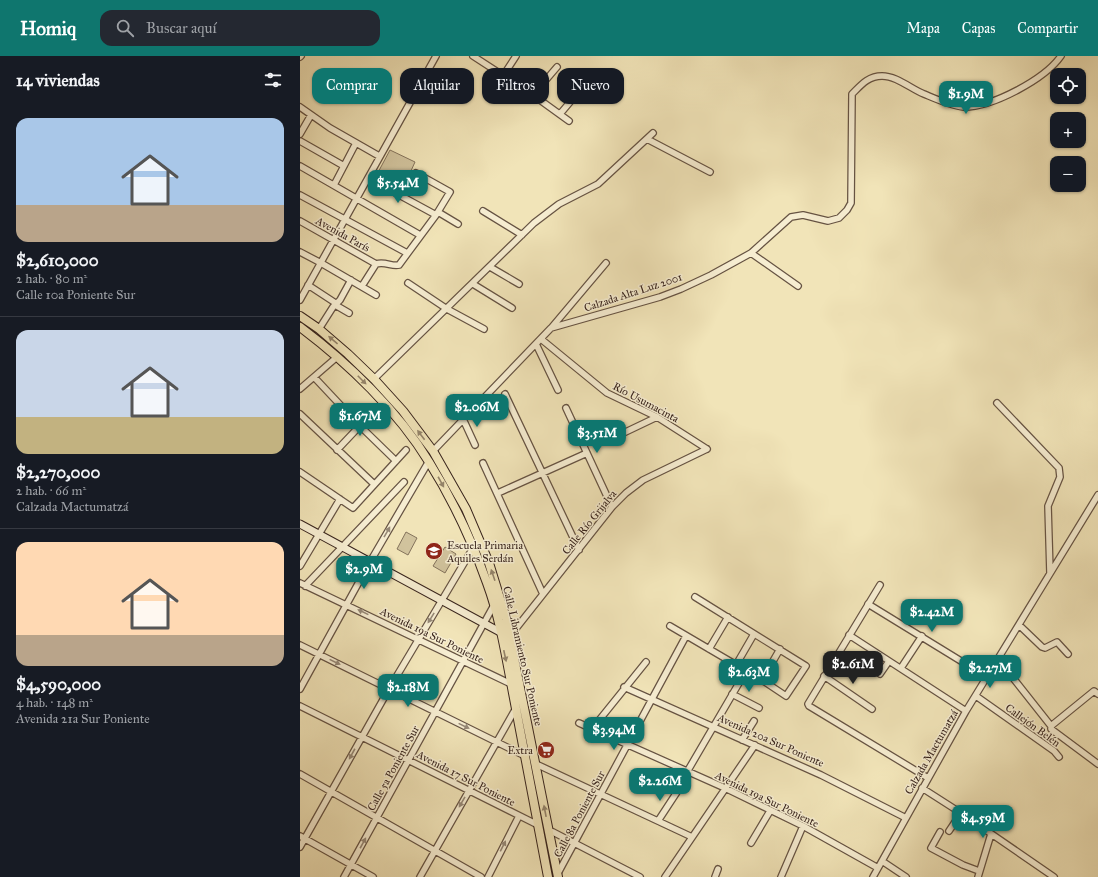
<!DOCTYPE html>
<html lang="es">
<meta charset="utf-8">
<style>
:root{--surface:#171b24;--page:#242831;--text:#f1f3f6;--muted:#9ea1a6;--line:#363941;--accent:#0f766e}
body{margin:0;font-family:"IM FELL Great Primer",serif;background:var(--page);color:var(--text);height:100vh;display:flex;flex-direction:column;font-size:15px;white-space:nowrap}
*{box-sizing:border-box;margin:0}
p{font-size:13px;color:var(--muted)}
.icon{flex:none;width:22px;height:22px;fill:none;stroke:currentColor;stroke-width:2;stroke-linecap:round;stroke-linejoin:round}
.map{position:relative;flex:1;overflow:hidden}
.details{display:flex;flex-direction:column;background:var(--surface);width:300px}
.details>*{flex:none}
.hud{position:absolute;left:12px;top:12px;width:380px;height:36px;display:flex;gap:8px}
.controls{position:absolute;left:750px;top:12px;display:grid;gap:8px}
.controls a{display:grid;place-items:center;width:36px;height:36px;border-radius:8px;background:var(--surface);box-shadow:0 1px 3px #0004;font-size:20px}
.price{position:absolute;translate:-50% -34px;padding:0 9px;border-radius:8px;background:var(--accent);color:#fff;font-size:13px;line-height:26px;filter:drop-shadow(0 1px 2px #0008)}
.price::after{content:'';position:absolute;left:50%;top:24px;width:12px;height:9px;margin-left:-6px;background:inherit;clip-path:polygon(0 0,100% 0,50% 100%)}
.price.on{background:#222;color:#fff}
ul{padding:0;list-style:none}
li{display:grid;align-content:center;gap:8px;height:212px;padding:0 16px}
li+li{border-top:1px solid var(--line)}
li span{display:grid;place-items:center;height:124px;border-radius:12px;color:#555}
li>.icon{margin-inline-start:auto}
span .icon{width:72px;height:72px;fill:#fffc;stroke-width:1}
li b{font-size:17px}
h2{display:flex;justify-content:space-between;align-items:center;height:48px;padding:0 16px;font-size:17px}
.pill{padding:0 14px;border-radius:12px;background:var(--surface);box-shadow:0 1px 3px #0004;font-size:14px;line-height:36px}
.pill.on{background:var(--accent);color:#fff}
header{display:flex;align-items:center;gap:24px;box-sizing:border-box;height:56px;padding:0 20px;background:var(--accent);color:#fff}
header strong{font-size:19px}
nav{display:flex;gap:22px;margin-inline-start:auto;font-size:14px}
.search{width:280px;height:36px;background:var(--page);display:flex;align-items:center;gap:10px;box-sizing:border-box;padding:0 14px;border-radius:12px;color:var(--muted);font-size:15px}
main{display:flex;flex:1;min-height:0}
.map>svg:first-child{display:block}
.green{fill:#d1c39d;stroke:#84735c}
.lines{fill:none;stroke-linecap:round;stroke-linejoin:round}
.street-casing{stroke:#665343;stroke-width:8}
.secondary-casing{stroke:#37231c;stroke-width:9}
.primary-casing{stroke:#37231c;stroke-width:10}
.street{stroke:#f6edd1;stroke-width:5.5}
.secondary{stroke:#f6edd1;stroke-width:7}
.primary{stroke:#f1e4b8;stroke-width:8}
.oneway{fill:#94846a}
.oneway2{fill:#968876}
.labels{text-anchor:middle;stroke-width:3;stroke-linejoin:round;paint-order:stroke}
.street-label{font-size:11px;fill:#37231c;stroke:#f6edd1}
.poi-label{font-size:11px;fill:#37231c;stroke:#f6edd1;text-anchor:start}
</style>
<header>
<strong>Homiq</strong>
<div class="search"><svg class="icon" aria-label="search" viewBox="0 0 24 24"><circle cx="10" cy="10" r="6"/><path d="M15 15l6 6"/></svg>Buscar aquí</div>
<nav><a>Mapa</a><a>Capas</a><a>Compartir</a></nav>
</header>
<main>
<section class="details">
<h2>14 viviendas<svg class="icon" aria-label="filters" viewBox="0 0 24 24"><path d="M4 7h16M4 17h16"/><circle cx="9" cy="7" r="2"/><circle cx="15" cy="17" r="2"/></svg></h2>
<ul>
<li><span style="background:linear-gradient(#a9c7e8 70%,#b9a48a 0)"><svg class="icon" aria-label="home" viewBox="0 0 24 24"><path d="M3 11l9-7 9 7M6 9v11h12V9"/></svg></span><div><b>$2,610,000</b><p>2 hab. · 80 m²</p><p>Calle 10a Poniente Sur</p></div></li>
<li><span style="background:linear-gradient(#c9d6e8 70%,#c2b280 0)"><svg class="icon" aria-label="home" viewBox="0 0 24 24"><path d="M3 11l9-7 9 7M6 9v11h12V9"/></svg></span><div><b>$2,270,000</b><p>2 hab. · 66 m²</p><p>Calzada Mactumatzá</p></div></li>
<li><span style="background:linear-gradient(#ffd9b3 75%,#b9a48a 0)"><svg class="icon" aria-label="home" viewBox="0 0 24 24"><path d="M3 11l9-7 9 7M6 9v11h12V9"/></svg></span><div><b>$4,590,000</b><p>4 hab. · 148 m²</p><p>Avenida 21a Sur Poniente</p></div></li>
</ul>
</section>
<div class="map">
<svg width="798" height="821" viewBox="0 0 798 821">
<rect width="100%" height="100%" fill="#f1e4b8"/>
<filter id="stains"><feTurbulence type="fractalNoise" baseFrequency=".005" numOctaves="4"/><feColorMatrix values="0 0 0 0 .2 0 0 0 0 .09 0 0 0 0 .02 0 0 0 .5 -.17"/></filter>
<radialGradient id="worn" r=".72"><stop offset=".6" stop-color="#630" stop-opacity="0"/><stop offset="1" stop-color="#630" stop-opacity=".3"/></radialGradient>
<path class="green" d="M90,94L115,106L101,137L75,122Z
M106,476L117,482L108,499L97,493Z
M145,491L156,498L145,517L133,510Z"/>
<g class="lines">
<defs>
<path id="street" d="M173,0L233,39L269,65
M0,1L1,0
M203,20L216,0
M233,39L257,11
M0,51L30,72L79,100
M260,58L286,27
M0,78L11,59
M347,83L410,116
M0,85L44,110
M0,110L120,179
M68,122L136,159
M34,129L56,87
M0,139L107,197
M183,155L222,179
M138,156L158,168
M0,165L76,208
M0,196L21,207L76,239
M451,197L498,230
M76,208C85,205 92,211 99,209L136,159L150,136L116,117
M190,211L219,228
M108,227L147,253L184,273
M173,228L212,252
M8,229L37,248V250L49,257
M62,230L76,208
M0,244L136,0
M252,271L306,207
M19,273L33,251L40,244L51,224
M241,283L307,337L357,361L407,393
M236,288L258,334
M14,321L59,369L96,405
M74,323L234,167L259,148L298,128L353,77
M0,333L37,301
M205,338L279,494
M697,347L759,412L760,421L748,450L750,517
M266,352L312,451
M0,358L74,428
M163,363L175,389
M313,382L357,361
M37,394L72,357
M133,395L251,272L360,241L381,233L411,219L451,197L491,161L503,159L528,165L539,162L547,154L551,147L552,38C561,29 568,20 582,20C597,20 611,33 624,38C636,43 651,50 664,51C693,51 745,23 761,0
M183,407L243,538
M0,416L53,452L106,394
M198,437L287,397
M0,510L40,443
M0,527L211,628
M580,529L508,648L509,650L628,722
M5,530L104,426
M568,548L687,621
M719,569L742,591L745,592L757,586L768,598
M370,570L462,624L486,640L506,610L395,541
M549,579L666,655
M210,580L312,451L326,437L343,424L407,393
M0,589L225,700
M409,593L428,561
M698,603L751,670V673L798,708
M436,609L454,578
M601,612L622,580
M580,618L589,605
M524,620L572,653
M462,624L480,593
M324,631L521,719L606,762
M0,633L70,506L129,405
M432,638L459,652
M676,640L754,695L759,701
M0,650L238,769
M279,667L425,732L503,770L578,812
M751,670L794,635L798,638
M292,673L346,606
M442,684L454,665
M236,708L392,781
M387,716L446,615
M0,718L181,821
M622,732L661,757L754,821
M358,765L377,736
M249,775L253,776L340,821
M649,775L661,757
M640,776L631,792L663,809L679,815
M0,780L73,821
M451,787L470,755
M0,791L89,633L173,492
M582,805L606,821
M257,819L386,580
M44,821L194,549
M120,821L216,652
M188,821L219,760
M365,821L455,689
M415,821L418,813
M481,821L503,770
M573,821L666,655L798,439
M678,821L691,778"/>
<path id="secondary" d="M0,468L200,576"/>
<path id="primary" d="M0,260L19,273L48,298L74,323L103,355L133,395L166,453L189,507L206,562L258,821
M0,271C48,307 98,355 129,406C153,444 172,485 187,527C200,562 206,600 213,637C225,698 236,760 248,821"/>
</defs>
<use href="#street" class="street-casing"/>
<use href="#secondary" class="secondary-casing"/>
<use href="#primary" class="primary-casing"/>
<use href="#street" class="street"/>
<use href="#secondary" class="secondary"/>
<use href="#primary" class="primary"/>
</g>
<defs><path id="oneway-solid" d="M-6-.8H1V-3.2L6.5 0L1 3.2V.8H-6Z"/></defs>
<g class="oneway">
<use href="#oneway-solid" transform="translate(33 284) rotate(-140)"/>
<use href="#oneway-solid" transform="translate(62 324) rotate(45)"/>
<use href="#oneway-solid" transform="translate(121 379) rotate(-127)"/>
<use href="#oneway-solid" transform="translate(141 426) rotate(61)"/>
<use href="#oneway-solid" transform="translate(193 519) rotate(-109)"/>
<use href="#oneway-solid" transform="translate(205 600) rotate(78)"/>
<use href="#oneway-solid" transform="translate(245 755) rotate(-101)"/>
</g>
<g class="oneway2">
<use href="#oneway-solid" transform="translate(87 476) rotate(-60)"/>
<use href="#oneway-solid" transform="translate(63 556) rotate(-154)"/>
<use href="#oneway-solid" transform="translate(131 562) rotate(122)"/>
<use href="#oneway-solid" transform="translate(35 606) rotate(26)"/>
<use href="#oneway-solid" transform="translate(164 670) rotate(26)"/>
<use href="#oneway-solid" transform="translate(52 698) rotate(119)"/>
<use href="#oneway-solid" transform="translate(162 746) rotate(120)"/>
<use href="#oneway-solid" transform="translate(63 787) rotate(-61)"/>
<use href="#oneway-solid" transform="translate(203 790) rotate(-63)"/>
</g>
<defs>
<symbol id="school-disc" viewBox="-11 -11 22 22"><circle r="9.5" fill="#8f2418" stroke="#f6edd1"/><path d="M0-5L7-2L0 1L-7-2ZM-4 1L0 2.5L4 1V4Q0 6-4 4Z" fill="#fff"/></symbol>
<symbol id="supermarket-disc" viewBox="-11 -11 22 22"><circle r="9.5" fill="#8f2418" stroke="#f6edd1"/><path d="M-6-5.5h2.5l.6 2H6L4.5 2H-2.5L-4.4-4H-6ZM-1.5 3.2a1.3 1.3 0 1 0 .1 0ZM3 3.2a1.3 1.3 0 1 0 .1 0Z" fill="#fff"/></symbol>
</defs>
<g fill-rule="evenodd">
<use href="#school-disc" x="124" y="485" width="20" height="20"/>
<use href="#supermarket-disc" x="236" y="684" width="20" height="20"/>
</g>
<g class="labels">
<g class="street-label">
<text transform="translate(43 178) rotate(29)" y="4">Avenida París</text>
<text transform="translate(333 236) rotate(-18)" y="4">Calzada Alta Luz 2001</text>
<text transform="translate(346 346) rotate(28)" y="4">Río Usumacinta</text>
<text transform="translate(289 466) rotate(-51)" y="4">Calle Río Grijalva</text>
<text transform="translate(132 579) rotate(26)" y="4">Avenida 19a Sur Poniente</text>
<text transform="translate(223 600) rotate(77)" y="4">Calle Libramiento Sur Poniente</text>
<text transform="translate(733 669) rotate(36)" y="4">Callejón Belén</text>
<text transform="translate(471 684) rotate(24)" y="4">Avenida 20a Sur Poniente</text>
<text transform="translate(631 696) rotate(-60)" y="4">Calzada Mactumatzá</text>
<text transform="translate(93 712) rotate(-61)" y="4">Calle 5a Poniente Sur</text>
<text transform="translate(166 722) rotate(27)" y="4">Avenida 17 Sur Poniente</text>
<text transform="translate(467 743) rotate(26)" y="4">Avenida 19a Sur Poniente</text>
<text transform="translate(279 758) rotate(-62)" y="4">Calle 8a Poniente Sur</text>
</g>
<g class="poi-label">
<text x="147" y="493">Escuela Primaria<tspan x="147" dy="13">Aquiles Serdán</tspan></text>
<text x="233" y="698" text-anchor="end">Extra</text>
</g>
</g>
<rect width="100%" height="100%" filter="url(#stains)"/>
<rect width="100%" height="100%" fill="url(#worn)"/>
</svg>
<div class="controls">
<a><svg class="icon" aria-label="locate" viewBox="0 0 24 24"><circle cx="12" cy="12" r="6"/><path d="M12 2v4M12 18v4M2 12h4M18 12h4"/></svg></a>
<a>+</a>
<a>−</a>
</div>
<b class="price" style="left:666px;top:59px">$1.9M</b>
<b class="price" style="left:98px;top:148px">$5.54M</b>
<b class="price" style="left:177px;top:372px">$2.06M</b>
<b class="price" style="left:60px;top:381px">$1.67M</b>
<b class="price" style="left:297px;top:398px">$3.51M</b>
<b class="price" style="left:64px;top:534px">$2.9M</b>
<b class="price" style="left:632px;top:577px">$2.42M</b>
<b class="price on" style="left:553px;top:629px">$2.61M</b>
<b class="price" style="left:690px;top:633px">$2.27M</b>
<b class="price" style="left:449px;top:637px">$2.63M</b>
<b class="price" style="left:108px;top:652px">$2.18M</b>
<b class="price" style="left:314px;top:695px">$3.94M</b>
<b class="price" style="left:360px;top:746px">$2.26M</b>
<b class="price" style="left:683px;top:783px">$4.59M</b>
<div class="hud">
<a class="pill on">Comprar</a>
<a class="pill">Alquilar</a>
<a class="pill">Filtros</a>
<a class="pill">Nuevo</a>
</div>
</div>
</main>
